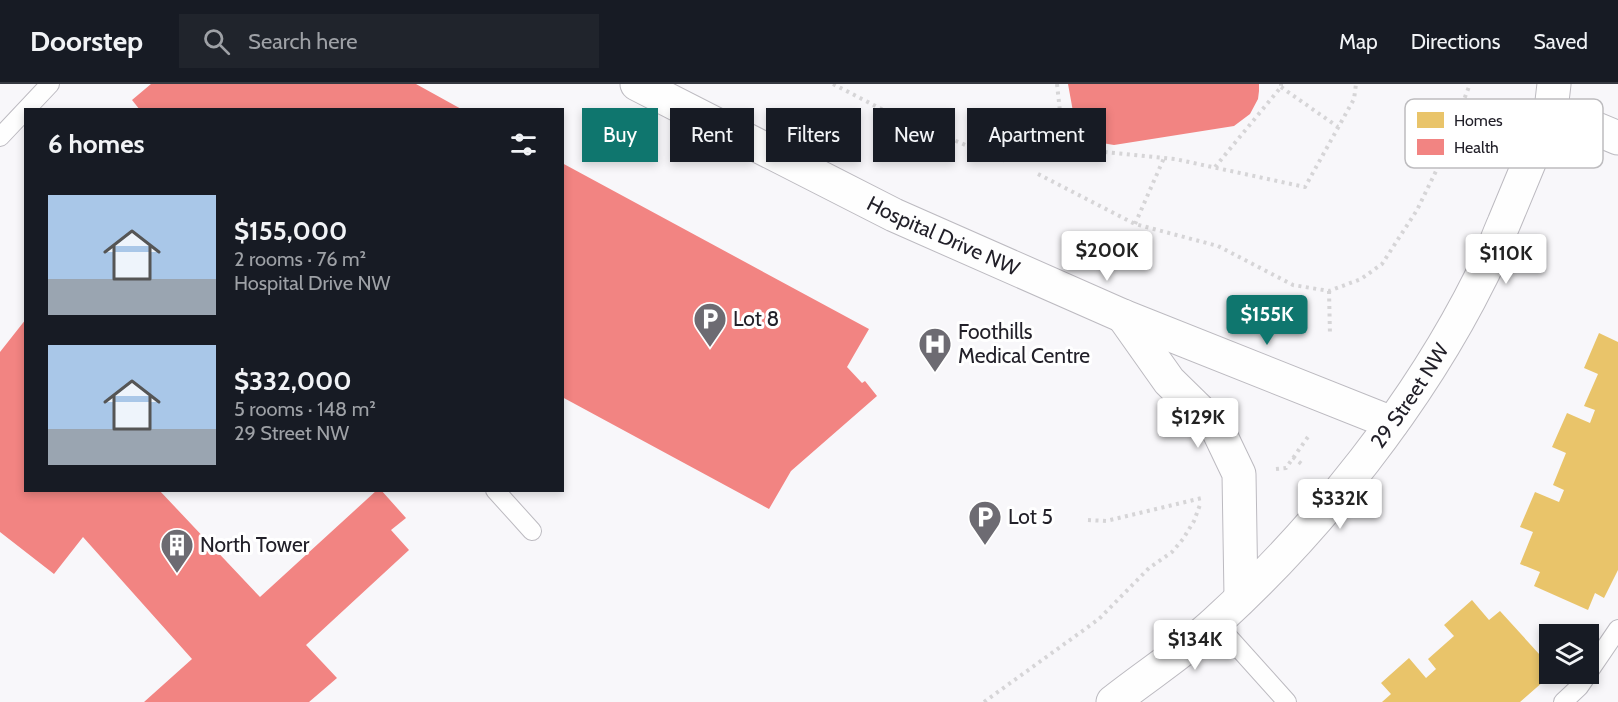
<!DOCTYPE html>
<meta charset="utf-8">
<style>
:root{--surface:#171b24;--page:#20242c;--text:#f1f3f6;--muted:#9ea1a6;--line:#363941;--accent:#0f766e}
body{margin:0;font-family:Cabin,sans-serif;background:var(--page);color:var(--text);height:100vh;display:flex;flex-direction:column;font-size:22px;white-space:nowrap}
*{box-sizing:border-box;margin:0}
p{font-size:20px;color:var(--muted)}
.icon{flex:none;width:33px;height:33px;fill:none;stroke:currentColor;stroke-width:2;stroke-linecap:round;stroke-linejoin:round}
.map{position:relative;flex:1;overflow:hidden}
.sheet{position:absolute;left:24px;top:24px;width:540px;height:384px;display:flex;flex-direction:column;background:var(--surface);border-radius:0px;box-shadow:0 3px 9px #0003}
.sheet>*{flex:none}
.hud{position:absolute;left:582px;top:24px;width:570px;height:54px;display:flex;gap:12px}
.tools{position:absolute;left:1539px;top:540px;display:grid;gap:12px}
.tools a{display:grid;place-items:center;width:60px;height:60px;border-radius:0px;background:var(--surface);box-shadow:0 3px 9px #0003;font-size:30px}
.price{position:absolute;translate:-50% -51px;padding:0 14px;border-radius:6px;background:#fff;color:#222;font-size:20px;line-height:39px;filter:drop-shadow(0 2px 3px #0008)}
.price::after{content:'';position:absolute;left:50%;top:36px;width:18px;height:14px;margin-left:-9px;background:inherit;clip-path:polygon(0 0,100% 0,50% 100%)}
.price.on{background:var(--accent);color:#fff}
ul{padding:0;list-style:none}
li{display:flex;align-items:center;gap:18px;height:150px;padding:0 24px}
li span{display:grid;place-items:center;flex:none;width:168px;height:120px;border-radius:0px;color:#555}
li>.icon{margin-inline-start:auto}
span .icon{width:72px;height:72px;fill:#fffc;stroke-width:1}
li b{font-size:26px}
h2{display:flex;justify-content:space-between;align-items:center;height:72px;padding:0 24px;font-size:26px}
.pill{padding:0 21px;border-radius:0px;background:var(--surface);box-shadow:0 3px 9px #0003;font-size:21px;line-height:54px}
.pill.on{background:var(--accent);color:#fff}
header{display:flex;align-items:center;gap:36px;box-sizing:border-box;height:84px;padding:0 30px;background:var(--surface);border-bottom:2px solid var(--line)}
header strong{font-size:28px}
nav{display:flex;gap:33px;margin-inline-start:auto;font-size:21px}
.search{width:420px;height:54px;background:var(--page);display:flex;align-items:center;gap:15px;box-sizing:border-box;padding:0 21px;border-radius:0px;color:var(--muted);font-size:22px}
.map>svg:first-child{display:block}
.homes{fill:#e9c46a}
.health{fill:#f28482}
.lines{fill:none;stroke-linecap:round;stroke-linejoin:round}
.service-casing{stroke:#bcbac0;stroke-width:20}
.minor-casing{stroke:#bcbac0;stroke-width:35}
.tertiary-casing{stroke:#bcbac0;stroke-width:35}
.path{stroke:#d6d5d7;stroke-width:4;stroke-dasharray:3 4.5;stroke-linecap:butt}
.service{stroke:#fefefe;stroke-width:18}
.minor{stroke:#fefefe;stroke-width:33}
.tertiary{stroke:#fefefe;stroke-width:33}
.labels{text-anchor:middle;stroke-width:6;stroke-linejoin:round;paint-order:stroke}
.street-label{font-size:21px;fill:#222029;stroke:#fff}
.poi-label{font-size:21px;fill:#222029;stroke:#fff;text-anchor:start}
.key{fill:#fff;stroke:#bdbcbf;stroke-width:1.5}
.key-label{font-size:16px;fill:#222029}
</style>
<header>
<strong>Doorstep</strong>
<div class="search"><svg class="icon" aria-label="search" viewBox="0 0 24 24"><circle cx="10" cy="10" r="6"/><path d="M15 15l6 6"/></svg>Search here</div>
<nav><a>Map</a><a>Directions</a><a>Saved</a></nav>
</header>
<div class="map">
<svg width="1618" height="618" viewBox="0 0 1618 618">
<rect width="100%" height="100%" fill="#f8f7fa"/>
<path class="homes" d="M1599,249L1618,258V486L1604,514L1595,509L1588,526L1534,502L1540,488L1520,480L1533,448L1520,443L1535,408L1559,418L1564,406L1553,401L1566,369L1552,363L1567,329L1590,339L1595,326L1584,322L1598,290L1584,284Z
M1472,516L1489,536L1500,527L1550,582V585L1540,593L1544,597L1520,618H1382L1391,610L1381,599L1409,574L1426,594L1436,585L1428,575L1454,552L1444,541Z"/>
<path class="health" d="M151,0H416L463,26H140L132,16Z
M1068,0H1259V7L1258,15L1250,30L1234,42L1114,61L1102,59L1090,54L1081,46L1074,33Z
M562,79L869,245L847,283L862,299L865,297L877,312L791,387L769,425L562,313Z
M26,235V406H159L260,513L377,406H381L406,434L391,446L409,466L306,561L337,594L309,618H144L192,575L83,453L54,490L0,448V268Z"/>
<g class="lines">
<defs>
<path id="service" d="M0,53L50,0
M495,406L532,447
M1216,539L1287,618
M1588,589L1618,545
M1563,618L1579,603L1588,590"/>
<g id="minor">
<path id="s1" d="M637,0L894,131L1123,232L1392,339"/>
<path d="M1551,26L1618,54"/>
</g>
<g id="tertiary">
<path d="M1123,232L1169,297L1217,344L1239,390L1241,513"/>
<path id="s2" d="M1113,618C1147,591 1185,567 1217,537C1320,443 1419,318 1481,193C1490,176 1496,157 1504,139C1520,101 1535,64 1551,26L1554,0"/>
</g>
</defs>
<use href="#service" class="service-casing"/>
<use href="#minor" class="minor-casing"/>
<use href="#tertiary" class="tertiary-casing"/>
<path class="path" d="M833,0L891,30L1004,77
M1057,0L1064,64L1175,75L1305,103L1354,15L1356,0
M1281,3L1338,43
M1215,83L1281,3V0
M1038,90L1135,140L1218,162L1293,201L1329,207L1361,195L1382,180L1417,126L1438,83L1470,0
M1135,140L1164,74
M1329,207L1330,251
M1293,373L1304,382
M1276,385L1286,384L1310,350
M1088,436L1106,437L1202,414
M984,618L1099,535L1149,484L1172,468L1183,455L1194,437L1201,418"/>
<use href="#service" class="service"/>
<use href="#minor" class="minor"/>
<use href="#tertiary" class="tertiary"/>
</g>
<defs>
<symbol id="parking-pin" viewBox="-11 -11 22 30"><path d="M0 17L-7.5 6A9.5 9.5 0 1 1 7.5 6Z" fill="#6d6b72" stroke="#fff"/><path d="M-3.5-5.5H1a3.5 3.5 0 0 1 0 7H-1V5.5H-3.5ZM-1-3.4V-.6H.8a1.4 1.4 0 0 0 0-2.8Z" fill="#fff"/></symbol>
<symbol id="hospital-pin" viewBox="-11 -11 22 30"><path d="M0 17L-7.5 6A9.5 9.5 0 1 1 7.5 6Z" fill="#6d6b72" stroke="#fff"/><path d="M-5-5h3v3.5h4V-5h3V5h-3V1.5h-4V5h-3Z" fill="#fff"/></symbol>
<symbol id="building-pin" viewBox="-11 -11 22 30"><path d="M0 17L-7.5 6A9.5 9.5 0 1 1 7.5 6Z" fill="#6d6b72" stroke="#fff"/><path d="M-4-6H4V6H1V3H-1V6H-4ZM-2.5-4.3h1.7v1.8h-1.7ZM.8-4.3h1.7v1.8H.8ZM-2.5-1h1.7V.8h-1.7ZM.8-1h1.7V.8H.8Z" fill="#fff"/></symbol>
</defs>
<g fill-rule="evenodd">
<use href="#parking-pin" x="691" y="216" width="38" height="52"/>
<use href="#hospital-pin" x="916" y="241" width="38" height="52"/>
<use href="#parking-pin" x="966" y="414" width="38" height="52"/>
<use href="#building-pin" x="158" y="442" width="38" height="52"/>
</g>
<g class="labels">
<g class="street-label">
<text dy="7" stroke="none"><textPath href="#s1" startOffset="342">Hospital Drive NW</textPath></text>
<text dy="7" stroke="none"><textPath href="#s2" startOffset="429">29 Street NW</textPath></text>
</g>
<g class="poi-label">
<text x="733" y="242">Lot 8</text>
<text x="958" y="255">Foothills<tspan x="958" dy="24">Medical Centre</tspan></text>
<text x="1008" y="440">Lot 5</text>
<text x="200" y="468">North Tower</text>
</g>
</g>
<rect x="1405" y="15" width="198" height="69" rx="9" class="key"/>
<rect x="1417" y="28" width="27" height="16" fill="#e9c46a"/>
<rect x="1417" y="55" width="27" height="16" fill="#f28482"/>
<g class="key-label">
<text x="1454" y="42">Homes</text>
<text x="1454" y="69">Health</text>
</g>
</svg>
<div class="tools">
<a><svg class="icon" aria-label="layers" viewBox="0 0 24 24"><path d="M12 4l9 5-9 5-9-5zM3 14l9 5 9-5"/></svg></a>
</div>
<b class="price" style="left:1107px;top:198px">$200K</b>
<b class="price" style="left:1506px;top:201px">$110K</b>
<b class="price on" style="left:1267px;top:262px">$155K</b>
<b class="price" style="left:1198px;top:365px">$129K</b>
<b class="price" style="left:1340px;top:446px">$332K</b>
<b class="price" style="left:1195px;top:587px">$134K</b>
<div class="hud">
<a class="pill on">Buy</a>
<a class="pill">Rent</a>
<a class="pill">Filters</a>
<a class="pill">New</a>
<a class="pill">Apartment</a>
</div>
<section class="sheet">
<h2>6 homes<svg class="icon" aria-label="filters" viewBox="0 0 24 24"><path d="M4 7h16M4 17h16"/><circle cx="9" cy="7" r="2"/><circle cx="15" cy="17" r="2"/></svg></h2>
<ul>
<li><span style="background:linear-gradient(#a9c7e8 70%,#9aa5b1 0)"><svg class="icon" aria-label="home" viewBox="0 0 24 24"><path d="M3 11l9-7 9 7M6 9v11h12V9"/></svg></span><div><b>$155,000</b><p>2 rooms · 76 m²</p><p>Hospital Drive NW</p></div></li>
<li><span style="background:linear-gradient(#a9c7e8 70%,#9aa5b1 0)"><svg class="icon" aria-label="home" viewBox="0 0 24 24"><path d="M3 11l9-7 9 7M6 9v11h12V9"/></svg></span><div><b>$332,000</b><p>5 rooms · 148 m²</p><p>29 Street NW</p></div></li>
</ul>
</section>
</div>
